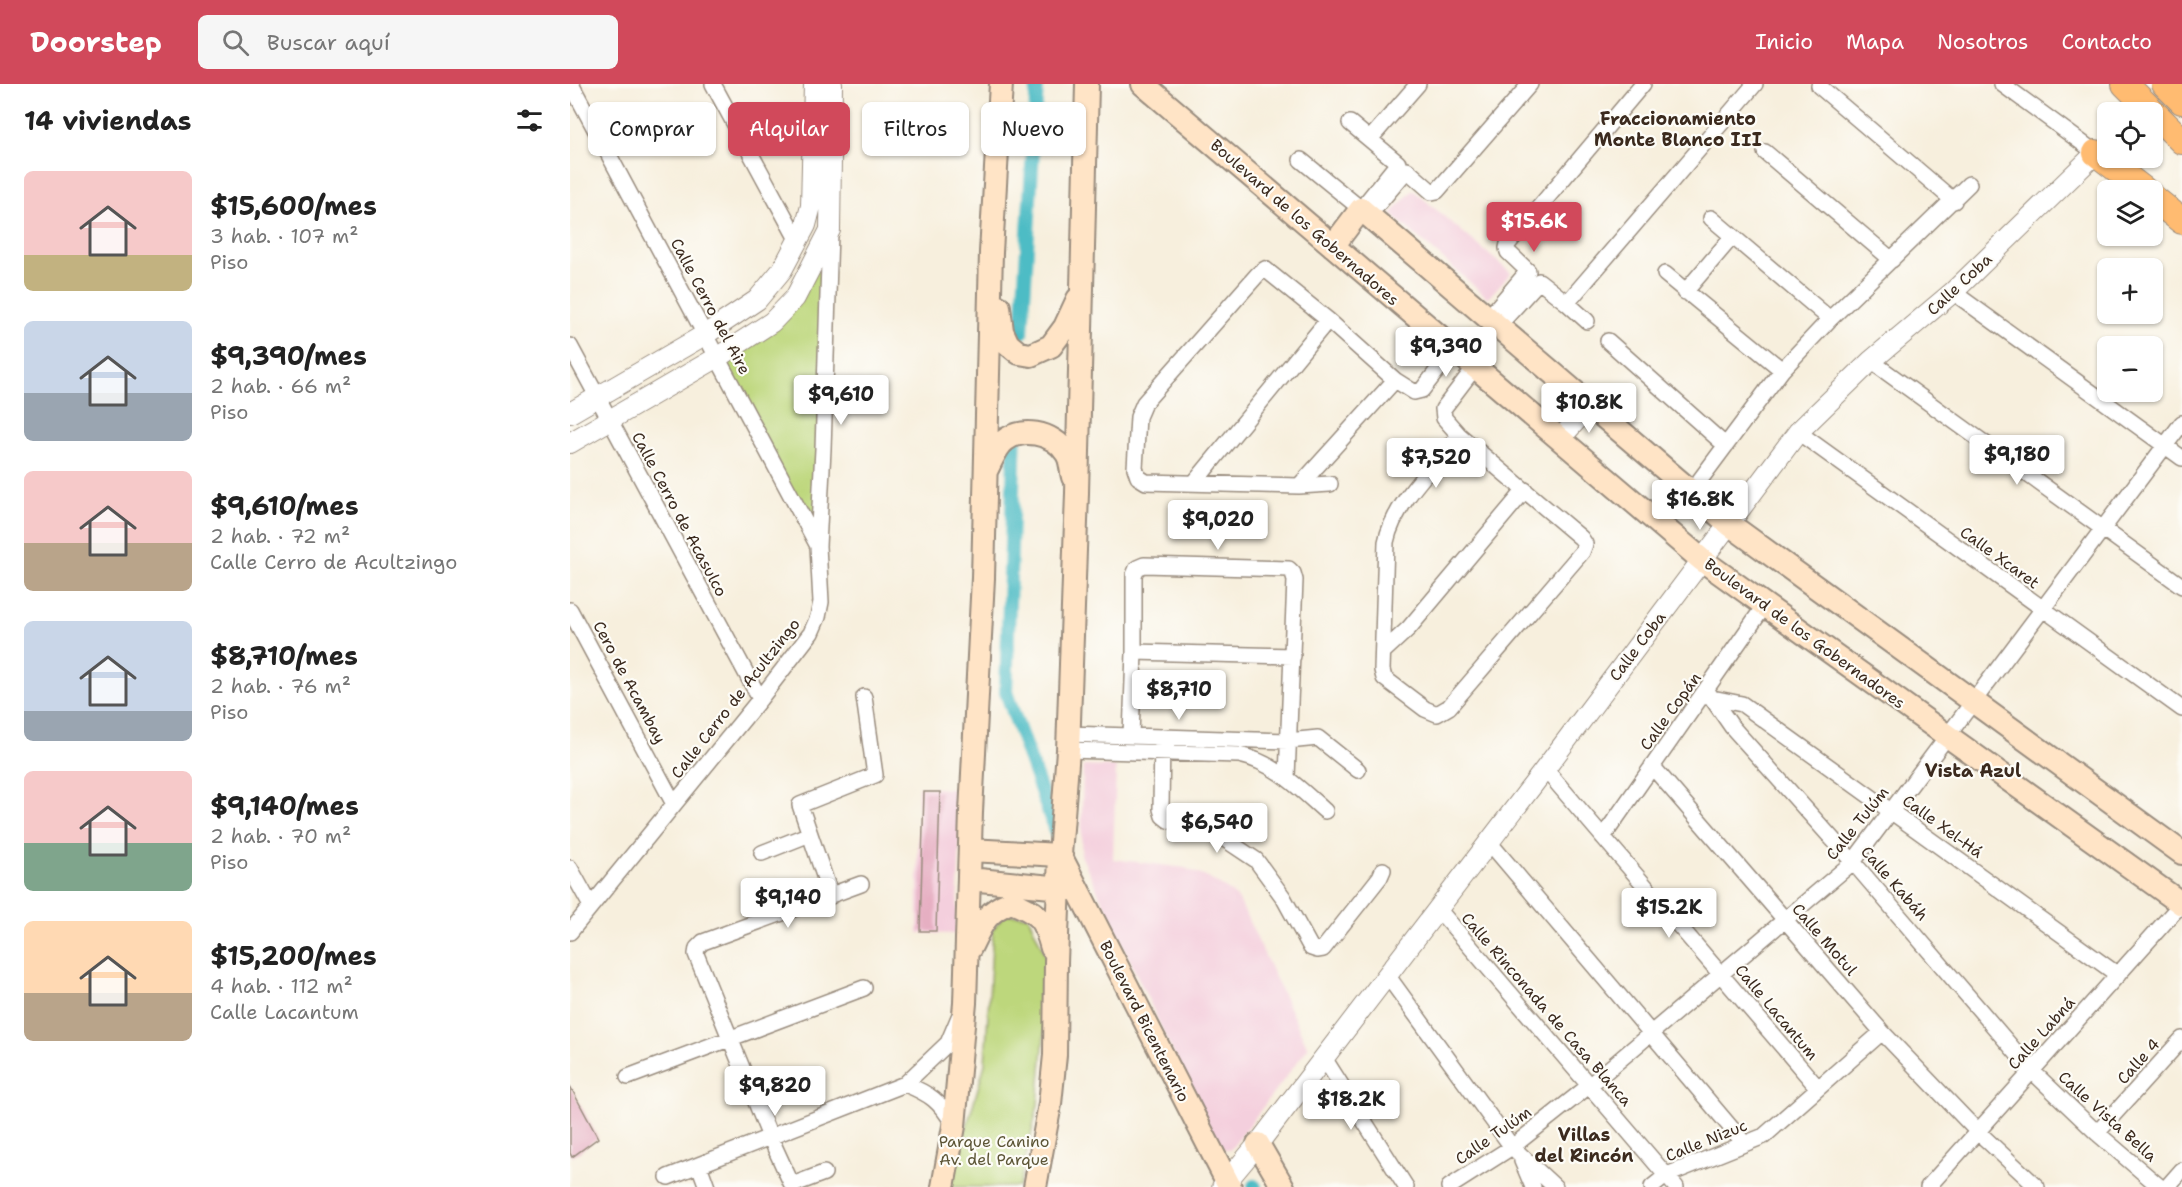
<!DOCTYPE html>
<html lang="es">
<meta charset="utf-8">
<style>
:root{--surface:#fff;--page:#f6f6f6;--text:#222;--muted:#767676;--accent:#d1495b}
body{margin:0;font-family:"Shantell Sans",sans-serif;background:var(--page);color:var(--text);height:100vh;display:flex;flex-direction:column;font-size:22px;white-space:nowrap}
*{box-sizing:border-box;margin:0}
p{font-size:20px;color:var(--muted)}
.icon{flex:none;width:33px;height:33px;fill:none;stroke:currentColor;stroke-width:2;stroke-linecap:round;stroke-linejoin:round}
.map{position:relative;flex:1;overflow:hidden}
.panel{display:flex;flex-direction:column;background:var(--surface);width:570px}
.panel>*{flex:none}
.hud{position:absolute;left:18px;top:18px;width:570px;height:54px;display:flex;gap:12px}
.fabs{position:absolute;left:1527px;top:18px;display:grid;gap:12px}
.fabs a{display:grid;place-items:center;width:66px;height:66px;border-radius:9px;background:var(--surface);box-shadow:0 2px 4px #0004;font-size:30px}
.price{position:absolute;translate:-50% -51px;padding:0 14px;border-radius:6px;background:#fff;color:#222;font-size:20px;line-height:39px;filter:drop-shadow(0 2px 3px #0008)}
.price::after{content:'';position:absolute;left:50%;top:36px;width:18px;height:14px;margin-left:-9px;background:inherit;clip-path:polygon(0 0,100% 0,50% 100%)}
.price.active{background:var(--accent);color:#fff}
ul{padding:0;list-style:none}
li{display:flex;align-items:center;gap:18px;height:150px;padding:0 24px}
li span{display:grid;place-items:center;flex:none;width:168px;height:120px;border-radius:9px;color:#555}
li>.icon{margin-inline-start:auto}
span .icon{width:72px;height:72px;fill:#fffc;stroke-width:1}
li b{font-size:26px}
h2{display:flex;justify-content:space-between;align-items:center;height:72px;padding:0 24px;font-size:26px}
.tag{padding:0 21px;border-radius:9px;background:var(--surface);box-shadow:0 2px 4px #0004;font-size:21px;line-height:54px}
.tag.active{background:var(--accent);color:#fff}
header{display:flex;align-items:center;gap:36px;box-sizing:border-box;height:84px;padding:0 30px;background:var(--accent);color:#fff}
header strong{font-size:28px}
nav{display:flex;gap:33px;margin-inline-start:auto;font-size:21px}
.search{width:420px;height:54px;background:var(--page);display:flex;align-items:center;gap:15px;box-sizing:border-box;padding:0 21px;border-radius:9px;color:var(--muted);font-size:22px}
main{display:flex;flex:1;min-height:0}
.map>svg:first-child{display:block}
.built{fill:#f4cfdd}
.green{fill:#bdd77c;stroke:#7c804d;stroke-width:1.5}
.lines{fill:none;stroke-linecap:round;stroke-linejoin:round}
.canal{stroke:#4ebcc5;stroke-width:14}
.building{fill:#e6afc2}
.minor-casing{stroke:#998c7e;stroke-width:18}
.tertiary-casing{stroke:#998c7e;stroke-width:22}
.secondary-casing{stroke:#998c7e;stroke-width:26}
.trunk-casing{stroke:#998c7e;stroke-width:28}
.minor{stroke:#fff;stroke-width:15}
.tertiary{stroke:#fff;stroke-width:20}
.secondary{stroke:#ffe4c6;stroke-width:22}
.trunk{stroke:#ffbb71;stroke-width:26}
.labels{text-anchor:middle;stroke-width:4.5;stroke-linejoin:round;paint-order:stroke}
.street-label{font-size:16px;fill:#3b2a1e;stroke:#fdfcf7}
.park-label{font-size:16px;fill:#5c5536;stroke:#fdfcf7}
.neighbourhood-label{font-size:18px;font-weight:bold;fill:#3b2a1e;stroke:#fdfcf7}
</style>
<header>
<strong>Doorstep</strong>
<div class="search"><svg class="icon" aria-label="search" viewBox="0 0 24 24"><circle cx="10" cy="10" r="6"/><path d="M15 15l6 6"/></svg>Buscar aquí</div>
<nav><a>Inicio</a><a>Mapa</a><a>Nosotros</a><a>Contacto</a></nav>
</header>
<main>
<section class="panel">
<h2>14 viviendas<svg class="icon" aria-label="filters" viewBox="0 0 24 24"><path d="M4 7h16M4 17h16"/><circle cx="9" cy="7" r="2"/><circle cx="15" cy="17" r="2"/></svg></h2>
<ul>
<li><span style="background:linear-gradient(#f6c9c9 70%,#c2b280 0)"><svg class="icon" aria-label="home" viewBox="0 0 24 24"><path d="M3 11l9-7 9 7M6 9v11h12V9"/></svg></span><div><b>$15,600/mes</b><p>3 hab. · 107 m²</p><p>Piso</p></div></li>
<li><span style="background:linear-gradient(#c9d6e8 60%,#9aa5b1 0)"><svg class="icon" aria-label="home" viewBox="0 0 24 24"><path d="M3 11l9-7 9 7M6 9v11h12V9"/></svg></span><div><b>$9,390/mes</b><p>2 hab. · 66 m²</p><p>Piso</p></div></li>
<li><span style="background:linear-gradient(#f6c9c9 60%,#b9a48a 0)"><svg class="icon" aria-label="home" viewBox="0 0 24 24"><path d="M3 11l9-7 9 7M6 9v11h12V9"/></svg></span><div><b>$9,610/mes</b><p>2 hab. · 72 m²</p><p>Calle Cerro de Acultzingo</p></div></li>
<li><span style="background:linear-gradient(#c9d6e8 75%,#9aa5b1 0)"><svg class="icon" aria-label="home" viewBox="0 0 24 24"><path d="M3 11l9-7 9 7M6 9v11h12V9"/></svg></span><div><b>$8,710/mes</b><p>2 hab. · 76 m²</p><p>Piso</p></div></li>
<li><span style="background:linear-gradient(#f6c9c9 60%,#7fa58c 0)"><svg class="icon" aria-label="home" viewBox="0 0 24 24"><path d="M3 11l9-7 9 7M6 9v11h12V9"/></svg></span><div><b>$9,140/mes</b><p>2 hab. · 70 m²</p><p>Piso</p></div></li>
<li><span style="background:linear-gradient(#ffd9b3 60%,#b9a48a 0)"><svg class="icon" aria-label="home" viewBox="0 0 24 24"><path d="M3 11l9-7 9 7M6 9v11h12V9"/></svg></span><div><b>$15,200/mes</b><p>4 hab. · 112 m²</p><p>Calle Lacantum</p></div></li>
</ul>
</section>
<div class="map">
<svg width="1612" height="1103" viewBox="0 0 1612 1103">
<rect width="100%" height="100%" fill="#fdfcf7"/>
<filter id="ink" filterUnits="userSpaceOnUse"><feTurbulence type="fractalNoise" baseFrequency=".0167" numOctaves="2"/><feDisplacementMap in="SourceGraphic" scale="12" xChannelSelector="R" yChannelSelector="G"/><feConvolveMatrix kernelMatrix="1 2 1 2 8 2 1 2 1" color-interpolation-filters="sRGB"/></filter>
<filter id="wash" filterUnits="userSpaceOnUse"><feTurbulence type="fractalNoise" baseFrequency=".008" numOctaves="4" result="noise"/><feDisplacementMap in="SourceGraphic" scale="24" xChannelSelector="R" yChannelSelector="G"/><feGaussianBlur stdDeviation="1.35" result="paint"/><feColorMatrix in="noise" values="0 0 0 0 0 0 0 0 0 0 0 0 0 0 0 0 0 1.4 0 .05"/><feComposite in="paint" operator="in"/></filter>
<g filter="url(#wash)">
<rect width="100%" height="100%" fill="#f7efdd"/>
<path class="built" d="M843,106L941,189L918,214L821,130Z
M513,682L546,683L543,775L615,784L638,794L658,806L669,816L738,964L660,1066L647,1063L511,771Z
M348,703L392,706L386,850L348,849Z"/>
<path class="green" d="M260,146L248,462L148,273L202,238Z
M435,830L458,832L480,882L468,1021L449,1103H379L415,980L423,845Z"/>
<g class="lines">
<path class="canal" d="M452,248L467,0
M445,346L436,608L487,752
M684,1102L685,1103"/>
</g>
<g id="blocks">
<path class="building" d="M354,708H370L366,847H350Z
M0,1002L28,1054L2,1073L0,1069Z"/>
</g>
</g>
<g filter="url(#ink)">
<use href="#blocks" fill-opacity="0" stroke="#998c7e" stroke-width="1.5"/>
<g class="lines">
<defs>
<path id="minor" d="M1,0L248,462
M143,0L228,157
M1432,0L1526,69
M1249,2L1384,117
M800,55L848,0
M1195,68L1322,176
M731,76L791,125L828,79L780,39
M799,131L837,86L862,108L867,107L960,0
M1141,134L1260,235
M1095,190L1212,286
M1115,208L1162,153
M1383,208L1612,374
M997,219L1185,0
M918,234L958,187L938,168L937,164L938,160L1073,0
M928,242L969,197L997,219L1017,237
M1038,257L1155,361
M0,262L190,615
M1301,277L1612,502
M1228,348L1612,625
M889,351C864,382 824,419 816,458L812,586L814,594L855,625L867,630L879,623L1012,468L1015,460L1011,454L889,351L874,334L873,325L905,283
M624,399L758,236
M760,400L729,402L576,398L568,393L565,384L568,333L574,319L688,190L695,185L758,236L825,296L844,308L852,306L884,265
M729,402L825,296
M1121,408L1212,286L1260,235L1399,100
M0,526L104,720
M564,568L723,572
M813,568L839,544L955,406
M1137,607L1162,643L1283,778L1462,987L1527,1049L1590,1103
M1142,614L1172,620L1548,891
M498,650L718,657L748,654L788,686
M561,652L564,568V491L567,484L574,481L719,485L723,489L725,496L717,693
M592,653L591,725L593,732L598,736L650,752L686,776L713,813L741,864L747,866L753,865L810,793L813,786
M498,666L669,671C704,678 729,704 755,727
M1082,682L1312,948L1407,1047L1467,1103
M975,685L1248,1004
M1033,753L1195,521
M919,758L1174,1059
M192,769L240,750
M0,784L21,822
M261,812L230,721L305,691L294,613
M868,825L1106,1103
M0,848L190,615L241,549L248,533L251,518L248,462L253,365L260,149
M817,891L942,1063L985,1103
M754,974L836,1103
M58,993L294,904
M335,1000C360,1010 370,1017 384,1041
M1527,1049L1612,955
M952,1077L963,1103
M129,1081L137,1103
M254,1089L222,1101L200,1053L126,870L127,864L133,858L291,800
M98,1093L335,1000L378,959L389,933
M879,1103L942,1063L1020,1001L1283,778L1612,339
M1082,1103L1097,1091L1194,1052L1312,948
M1358,1103L1612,819
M1597,1103L1612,1086"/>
<path id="tertiary" d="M0,329L136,250L187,216L212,186L236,141L241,122L244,0
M990,355L1020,321
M0,359L148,273L202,238L225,214L260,146L262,0
M652,1103L688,1060L975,685L1228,348L1301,277L1383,208L1526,69"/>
<path id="secondary" d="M573,0L1132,476L1612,820
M763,162L791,125L1159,440L1612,769
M429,223L432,247L438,260L449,269L461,271L481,262L495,243L508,215
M417,385C421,377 425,367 431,360C449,341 484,348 497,370C501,376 501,386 503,393
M400,766L490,771L660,1103
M399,795L502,805
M400,864C412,840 415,828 441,818C470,829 474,835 482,864
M688,1060L713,1103
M373,1103L384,1042L395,919L401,728L413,494L421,168L431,0
M465,1103L480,1020L485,971L486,878L490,771L498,666L507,409L517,0"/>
<path id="trunk" d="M1555,0L1612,57
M1595,0L1612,17
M1526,69L1574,106
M1582,113L1612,137"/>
</defs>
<use href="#minor" class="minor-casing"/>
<use href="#tertiary" class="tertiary-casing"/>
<use href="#secondary" class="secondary-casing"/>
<use href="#trunk" class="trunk-casing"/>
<use href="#minor" class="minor"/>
<use href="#tertiary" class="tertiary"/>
<use href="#secondary" class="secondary"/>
<use href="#trunk" class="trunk"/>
</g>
</g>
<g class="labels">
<g class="street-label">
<text transform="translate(735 138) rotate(41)" y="6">Boulevard de los Gobernadores</text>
<text transform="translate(1389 200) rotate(-43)" y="6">Calle Coba</text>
<text transform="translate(141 222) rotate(62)" y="6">Calle Cerro del Aire</text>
<text transform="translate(110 430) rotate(62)" y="6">Calle Cerro de Acasulco</text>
<text transform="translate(1430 473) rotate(36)" y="6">Calle Xcaret</text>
<text transform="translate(1235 549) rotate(36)" y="6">Boulevard de los Gobernadores</text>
<text transform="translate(1067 562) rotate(-53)" y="6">Calle Coba</text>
<text transform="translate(60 598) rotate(62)" y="6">Cero de Acambay</text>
<text transform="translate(165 614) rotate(-52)" y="6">Calle Cerro de Acultzingo</text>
<text transform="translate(1100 627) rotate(-54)" y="6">Calle Copán</text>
<text transform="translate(1287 739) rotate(-51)" y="6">Calle Tulúm</text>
<text transform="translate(1373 742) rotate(36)" y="6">Calle Xel-Há</text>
<text transform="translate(1325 799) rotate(49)" y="6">Calle Kabáh</text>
<text transform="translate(1255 855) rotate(49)" y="6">Calle Motul</text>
<text transform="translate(977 925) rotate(49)" y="6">Calle Rinconada de Casa Blanca</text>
<text transform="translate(1207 928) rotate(50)" y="6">Calle Lacantum</text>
<text transform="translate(575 937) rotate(63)" y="6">Boulevard Bicentenario</text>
<text transform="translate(1471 949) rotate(-48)" y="6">Calle Labná</text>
<text transform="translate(1568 977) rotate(-48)" y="6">Calle 4</text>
<text transform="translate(1538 1032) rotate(42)" y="6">Calle Vista Bella</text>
<text transform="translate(923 1051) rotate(-35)" y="6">Calle Tulúm</text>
<text transform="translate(1136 1056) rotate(-22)" y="6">Calle Nizuc</text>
</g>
<g class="park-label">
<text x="424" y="1063">Parque Canino<tspan x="424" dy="18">Av. del Parque</tspan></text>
</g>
<g class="neighbourhood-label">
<text x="1108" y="41">Fraccionamiento<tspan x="1108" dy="21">Monte Blanco III</tspan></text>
<text x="1403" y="693">Vista Azul</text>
<text x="1014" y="1057">Villas<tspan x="1014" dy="21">del Rincón</tspan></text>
</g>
</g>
</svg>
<div class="fabs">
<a><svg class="icon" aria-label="locate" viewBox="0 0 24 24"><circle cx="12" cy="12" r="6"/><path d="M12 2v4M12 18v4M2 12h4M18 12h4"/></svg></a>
<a><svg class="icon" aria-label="layers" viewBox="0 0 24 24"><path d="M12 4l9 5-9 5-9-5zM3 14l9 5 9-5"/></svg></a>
<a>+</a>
<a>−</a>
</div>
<b class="price active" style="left:964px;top:169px">$15.6K</b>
<b class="price" style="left:876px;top:294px">$9,390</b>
<b class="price" style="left:271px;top:342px">$9,610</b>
<b class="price" style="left:1019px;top:350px">$10.8K</b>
<b class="price" style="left:1447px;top:402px">$9,180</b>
<b class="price" style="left:866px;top:405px">$7,520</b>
<b class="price" style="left:1130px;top:447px">$16.8K</b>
<b class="price" style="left:648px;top:467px">$9,020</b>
<b class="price" style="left:609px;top:637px">$8,710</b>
<b class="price" style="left:647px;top:770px">$6,540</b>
<b class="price" style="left:218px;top:845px">$9,140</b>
<b class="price" style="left:1099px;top:855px">$15.2K</b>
<b class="price" style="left:205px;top:1033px">$9,820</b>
<b class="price" style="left:781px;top:1047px">$18.2K</b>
<div class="hud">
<a class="tag">Comprar</a>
<a class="tag active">Alquilar</a>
<a class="tag">Filtros</a>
<a class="tag">Nuevo</a>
</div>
</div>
</main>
